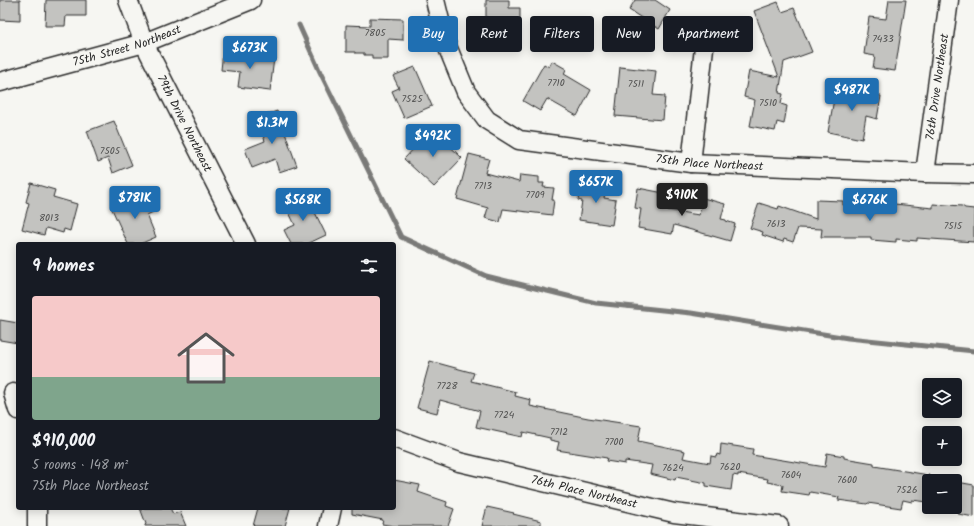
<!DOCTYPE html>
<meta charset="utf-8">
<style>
:root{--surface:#171b24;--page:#20242c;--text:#f1f3f6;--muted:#9ea1a6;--accent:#1f6fb2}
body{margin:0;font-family:Kalam,sans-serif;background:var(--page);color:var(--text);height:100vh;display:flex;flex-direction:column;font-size:15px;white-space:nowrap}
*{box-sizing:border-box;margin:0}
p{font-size:13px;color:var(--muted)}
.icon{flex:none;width:22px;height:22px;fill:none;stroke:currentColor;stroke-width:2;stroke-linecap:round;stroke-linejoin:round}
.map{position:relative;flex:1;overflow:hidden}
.side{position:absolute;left:16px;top:242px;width:380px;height:268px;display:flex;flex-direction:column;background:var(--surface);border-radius:4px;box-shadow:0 2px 10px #0003}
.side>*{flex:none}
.top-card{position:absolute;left:408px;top:16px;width:380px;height:36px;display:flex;gap:8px}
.buttons{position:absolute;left:922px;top:378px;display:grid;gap:8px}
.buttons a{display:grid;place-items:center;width:40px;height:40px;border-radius:4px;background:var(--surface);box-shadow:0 2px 10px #0003;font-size:20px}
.price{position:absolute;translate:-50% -34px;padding:0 9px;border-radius:4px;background:var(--accent);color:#fff;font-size:13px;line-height:26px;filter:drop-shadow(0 1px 2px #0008)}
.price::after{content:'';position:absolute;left:50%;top:24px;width:12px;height:9px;margin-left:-6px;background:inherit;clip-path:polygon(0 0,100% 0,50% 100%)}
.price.current{background:#222;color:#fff}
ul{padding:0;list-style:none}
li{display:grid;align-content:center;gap:8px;height:212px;padding:0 16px}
li span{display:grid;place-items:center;height:124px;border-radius:4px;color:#555}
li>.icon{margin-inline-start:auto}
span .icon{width:72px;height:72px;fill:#fffc;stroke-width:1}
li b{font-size:17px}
h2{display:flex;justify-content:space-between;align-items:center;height:48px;padding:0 16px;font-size:17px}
.tag{padding:0 14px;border-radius:4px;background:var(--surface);box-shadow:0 2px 10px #0003;font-size:14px;line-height:36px}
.tag.current{background:var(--accent);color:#fff}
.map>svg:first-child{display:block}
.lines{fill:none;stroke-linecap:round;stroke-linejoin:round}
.stream{stroke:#7a7a78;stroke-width:5}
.building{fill:#c3c3c0;stroke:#2b2b2b}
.street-casing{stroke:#2b2b2b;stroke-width:21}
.street{stroke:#f6f6f2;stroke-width:18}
.labels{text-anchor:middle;stroke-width:4;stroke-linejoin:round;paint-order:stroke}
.number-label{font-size:10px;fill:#515150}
.street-label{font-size:12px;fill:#2b2b2b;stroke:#f6f6f2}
</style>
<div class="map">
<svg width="974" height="526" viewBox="0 0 974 526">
<rect width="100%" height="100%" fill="#f6f6f2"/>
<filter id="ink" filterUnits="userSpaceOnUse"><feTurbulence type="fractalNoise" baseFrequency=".025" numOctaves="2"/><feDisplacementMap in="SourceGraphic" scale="8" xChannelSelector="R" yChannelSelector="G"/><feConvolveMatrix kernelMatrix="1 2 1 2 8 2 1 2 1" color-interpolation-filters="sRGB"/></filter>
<g filter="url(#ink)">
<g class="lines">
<path class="stream" d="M299,25L320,72L401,237L486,276L596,303L691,313L848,338L974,351"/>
</g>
<path class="building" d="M0,0H20V21L0,20Z
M46,0H86V16H66L65,26H45Z
M486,0H509V8H520V39L498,40V26L486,27Z
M635,0H655L670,10L659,29L629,10Z
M889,0H906L895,71L873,68L875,56L864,54L869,17L886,19Z
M778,2L782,12L794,8L812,52L784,62L779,93L783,94L781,104L787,106L784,124L777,122L775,131L750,126L755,100L744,97L749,71L779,77L754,11Z
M370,18L403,19V40L388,39V59H372V55H364V53H355V52H346V25L370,26Z
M223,51L274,58L270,91L238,87L240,72L221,70Z
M552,61L566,69L564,74L591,90L577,116L547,99L540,111L523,101L544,64L549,67Z
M415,67L432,106L404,118L392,91L399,88L393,76Z
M620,67L656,71L653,95L665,96L663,120L615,116Z
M836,88L881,96L877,119L866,116L862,139L828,132Z
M277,111L297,166L279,172L275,159L252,168L245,149L265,141L257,118Z
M114,121L132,165L113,173L108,158L98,162L87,131Z
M432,129L462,158L434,187L404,159Z
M469,154L489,159L485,173L519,182L520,175L539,177V183H544L543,187L554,188L552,200H554L552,215L503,209L500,222L485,218L488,208L457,199Z
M581,182L606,186L604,198L616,200L612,225L579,220L582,201L578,200Z
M31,183L55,190L53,197L77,204L70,231L64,229L63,233L46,228L44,235L22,229L29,203L26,202Z
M638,188L664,193L661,206L667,207V210L699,215L703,198L725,204L721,219L726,220V221L735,224L730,241L674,225L672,234L638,228L641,209L635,208Z
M145,194L153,212L147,215L156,237L140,244H128L112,209Z
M306,194L326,235L307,244H291L284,230L295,225L285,204Z
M816,200L843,201V205H874L875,202L933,208V204L962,206L965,208L974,209V242L917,238V241L896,239V242L871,240V237H821L822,229L798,228L793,242L784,239L783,242L762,235L763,232L750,228L759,203L778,209L779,206L816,219Z
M0,320L18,323V343L0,340Z
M430,361L474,373L471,381L516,392L515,396L531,400L530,406L588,418L641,426L638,441L685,451L683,458L710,463L711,456L716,457L717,454L720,455L721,444L753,449L752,455L825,467L827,453L844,456V458L874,463V466L929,475V494L928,502L912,500V502L903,500L901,508L868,503L867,504L838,500L839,497L810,492L809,495L782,491L783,485L767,482L768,479L738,474V476L733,475L731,490L706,486V483L676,477L675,480L650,474L652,465L625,461V464L606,461L607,458L557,450L559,442L550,440V438L523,432L522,437L476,427L480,411L440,400L437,413L417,408Z
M394,480L420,485L418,492L447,502L446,506L454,509L448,526H394L382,524L383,520L352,514V508H394Z
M957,482L974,485V517L958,514V512L955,511V491H956Z
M487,507L514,513L513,514L541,521V526H482Z
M140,508H170L173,514L180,512L186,526H145V525L146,524Z
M258,508H290L285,526H253Z"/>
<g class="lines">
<defs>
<g id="street">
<path id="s1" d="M128,0L144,43L246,244"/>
<path id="s2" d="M435,0L445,41L466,92L487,120L519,140L691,163L925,173L974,174"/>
<path id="s3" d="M0,82L144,43L251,0"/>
<path d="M691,163L705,39"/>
<path id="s4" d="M925,173L949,0"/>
<path d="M13,393L18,410"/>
<path id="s5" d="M394,438L459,462L674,513L779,526"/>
<path d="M37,526V508"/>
<path d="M328,526L332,508"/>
</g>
</defs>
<use href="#street" class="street-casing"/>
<use href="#street" class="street"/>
</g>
</g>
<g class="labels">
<g class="number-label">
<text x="375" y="36">7805</text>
<text x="883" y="42">7433</text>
<text x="556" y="86">7710</text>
<text x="636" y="87">7511</text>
<text x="412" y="102">7525</text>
<text x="768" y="106">7510</text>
<text x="110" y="154">7505</text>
<text x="483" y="189">7713</text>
<text x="535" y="198">7709</text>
<text x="49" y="221">8013</text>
<text x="776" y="227">7613</text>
<text x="953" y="229">7515</text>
<text x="447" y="389">7728</text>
<text x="504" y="418">7724</text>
<text x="559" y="435">7712</text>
<text x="614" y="445">7700</text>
<text x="730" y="470">7620</text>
<text x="673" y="471">7624</text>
<text x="791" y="478">7604</text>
<text x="847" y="483">7600</text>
<text x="907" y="493">7526</text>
</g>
<g class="street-label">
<text dy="4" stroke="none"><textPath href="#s3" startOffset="132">75th Street Northeast</textPath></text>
<text dy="4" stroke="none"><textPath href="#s4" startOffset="87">76th Drive Northeast</textPath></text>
<text dy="4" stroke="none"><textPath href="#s1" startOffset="136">79th Drive Northeast</textPath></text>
<text dy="4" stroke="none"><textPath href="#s2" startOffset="362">75th Place Northeast</textPath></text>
<text dy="4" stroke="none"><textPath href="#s5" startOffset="198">76th Place Northeast</textPath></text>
</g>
</g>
</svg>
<div class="buttons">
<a><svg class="icon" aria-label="layers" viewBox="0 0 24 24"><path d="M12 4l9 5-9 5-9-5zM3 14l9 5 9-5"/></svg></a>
<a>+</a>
<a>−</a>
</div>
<b class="price" style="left:250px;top:70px">$673K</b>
<b class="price" style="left:852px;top:112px">$487K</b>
<b class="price" style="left:272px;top:145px">$1.3M</b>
<b class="price" style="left:433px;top:158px">$492K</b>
<b class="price" style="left:596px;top:204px">$657K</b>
<b class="price current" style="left:682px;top:217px">$910K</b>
<b class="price" style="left:135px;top:220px">$781K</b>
<b class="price" style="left:303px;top:222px">$568K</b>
<b class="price" style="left:870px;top:222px">$676K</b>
<div class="top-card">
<a class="tag current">Buy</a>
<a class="tag">Rent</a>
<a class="tag">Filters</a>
<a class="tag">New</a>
<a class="tag">Apartment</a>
</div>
<section class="side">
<h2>9 homes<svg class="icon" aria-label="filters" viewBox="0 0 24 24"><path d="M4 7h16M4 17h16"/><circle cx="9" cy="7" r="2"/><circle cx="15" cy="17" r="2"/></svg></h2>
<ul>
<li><span style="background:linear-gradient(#f6c9c9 65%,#7fa58c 0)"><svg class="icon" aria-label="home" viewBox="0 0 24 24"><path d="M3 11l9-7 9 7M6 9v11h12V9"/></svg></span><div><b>$910,000</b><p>5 rooms · 148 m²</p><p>75th Place Northeast</p></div></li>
</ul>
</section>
</div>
